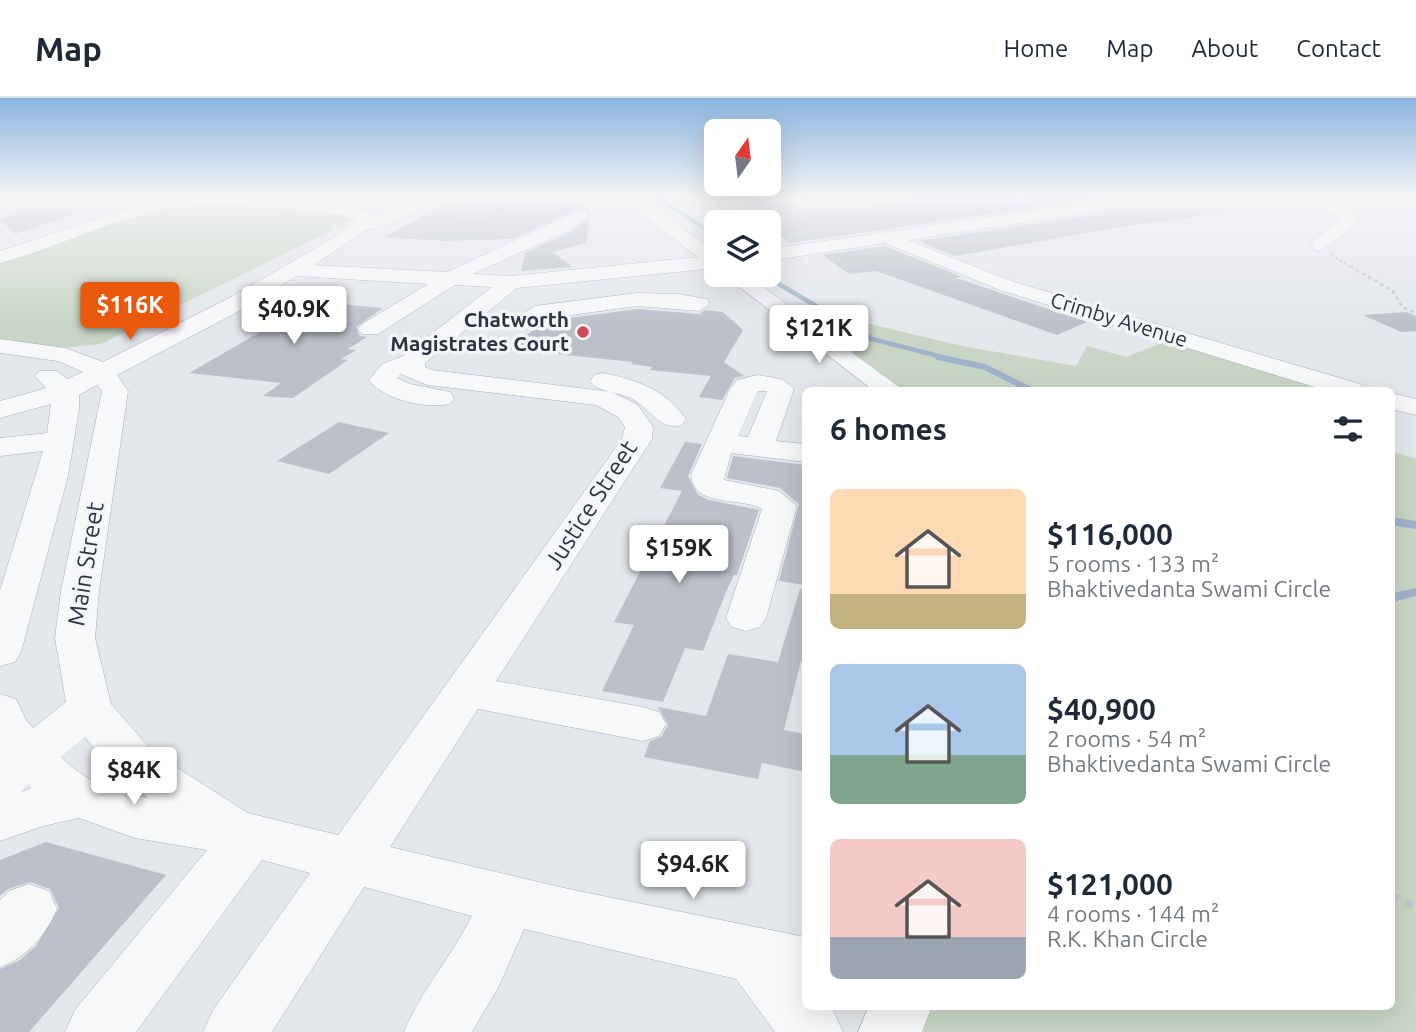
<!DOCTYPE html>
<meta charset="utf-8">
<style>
:root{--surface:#fff;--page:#f6f6f7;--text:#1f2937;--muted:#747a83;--line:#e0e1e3;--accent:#ea580c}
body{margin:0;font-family:Ubuntu,sans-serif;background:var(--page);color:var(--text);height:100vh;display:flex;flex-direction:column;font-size:26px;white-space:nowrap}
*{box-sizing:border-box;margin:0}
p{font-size:23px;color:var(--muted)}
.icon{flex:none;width:38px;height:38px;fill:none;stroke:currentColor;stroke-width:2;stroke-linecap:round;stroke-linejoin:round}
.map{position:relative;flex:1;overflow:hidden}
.drawer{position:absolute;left:802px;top:289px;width:593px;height:623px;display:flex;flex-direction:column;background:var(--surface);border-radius:10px;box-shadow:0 7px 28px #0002}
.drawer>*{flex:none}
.needle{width:46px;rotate:14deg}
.fabs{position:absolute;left:704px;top:21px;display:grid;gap:14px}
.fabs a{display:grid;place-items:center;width:77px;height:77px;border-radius:10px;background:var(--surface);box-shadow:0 7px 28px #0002;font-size:35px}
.price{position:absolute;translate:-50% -60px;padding:0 16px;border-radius:7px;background:#fff;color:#222;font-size:23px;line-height:46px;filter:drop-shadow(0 2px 4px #0008)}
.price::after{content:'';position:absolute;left:50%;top:42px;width:21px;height:16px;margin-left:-10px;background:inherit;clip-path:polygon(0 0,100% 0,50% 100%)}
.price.current{background:var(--accent);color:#fff}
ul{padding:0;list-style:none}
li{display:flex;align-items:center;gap:21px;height:175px;padding:0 28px}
li span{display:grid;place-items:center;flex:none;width:196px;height:140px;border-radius:10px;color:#555}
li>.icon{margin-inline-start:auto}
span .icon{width:84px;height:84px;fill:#fffc;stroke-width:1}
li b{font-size:30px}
h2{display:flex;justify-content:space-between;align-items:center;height:84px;padding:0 28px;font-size:30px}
header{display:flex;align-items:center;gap:42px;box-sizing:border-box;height:98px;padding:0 35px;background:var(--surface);border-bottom:2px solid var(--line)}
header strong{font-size:33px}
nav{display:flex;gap:38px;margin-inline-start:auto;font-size:24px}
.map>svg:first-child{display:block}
.green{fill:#c9d6c5}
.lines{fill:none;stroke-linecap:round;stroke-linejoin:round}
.stream-far3{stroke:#9fb4cc;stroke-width:3.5}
.stream-far2{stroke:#9fb4cc;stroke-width:4.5}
.stream-far1{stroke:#9fb4cc;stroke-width:6}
.stream{stroke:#9fb4cc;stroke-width:8}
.building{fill:#bbc0ca}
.minor-casing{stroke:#a9aeb7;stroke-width:1}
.path-far2{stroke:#c2c5cb;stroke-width:2;stroke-dasharray:2.5 2.5;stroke-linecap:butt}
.path-far1{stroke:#c2c5cb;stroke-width:2.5;stroke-dasharray:3.5 3.5;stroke-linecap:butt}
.path{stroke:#c2c5cb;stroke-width:7;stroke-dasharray:8 8;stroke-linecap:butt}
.minor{fill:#f7f8fa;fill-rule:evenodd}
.path-bridge{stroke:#c2c5cb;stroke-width:2;stroke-dasharray:2.5 2.5;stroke-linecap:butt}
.poi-dot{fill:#d1495b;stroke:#f4f6f9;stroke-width:2.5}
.labels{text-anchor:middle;stroke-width:7;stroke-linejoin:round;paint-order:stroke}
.far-poi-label{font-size:21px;font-weight:bold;fill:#2b3445;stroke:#f4f6f9;text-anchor:end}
.far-street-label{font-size:21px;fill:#2b3445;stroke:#f4f6f9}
.street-label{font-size:24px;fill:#2b3445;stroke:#f4f6f9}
</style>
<header>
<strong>Map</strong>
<nav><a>Home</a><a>Map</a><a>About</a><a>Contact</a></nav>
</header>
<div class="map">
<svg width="1416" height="934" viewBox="0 0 1416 934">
<rect width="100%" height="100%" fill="#e4e7ec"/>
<path class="green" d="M196,105L338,114L351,118L353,122L101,246L62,250L0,243V162L140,113Z
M857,223L962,248L1076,268L1087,248L1126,259L1175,240L1330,287L1321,292H893L812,232Z
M1391,353L1416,361V934H892L903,908H1391Z"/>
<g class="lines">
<path class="stream-far3" d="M653,97L716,138"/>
<path class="stream-far2" d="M767,179L872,241L946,260"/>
<path class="stream-far1" d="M938,259L985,269L1031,292"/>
<path class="stream" d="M1391,423L1416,427
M1391,500L1416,494"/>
</g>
<path class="building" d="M746,97H756L767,105L836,114L903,105L914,97H1123L791,145L768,130V124H759L743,114Z
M571,100L591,113L586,145L552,154L573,169L521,173L525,155L571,134L590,119L589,115L581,110L512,141L444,143L384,139L442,108L458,109L477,102L523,105Z
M1223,110V118L1202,116L1205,118L1133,127L955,158L918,143L1128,112Z
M30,111L79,115L15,136L0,121Z
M885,148L962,179L956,180L1087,224L1057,237L876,173L849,176L822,157Z
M292,202L383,210L356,229L360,238L367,239L348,251L356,252L341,261L348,262L293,300L263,298L281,285L189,275L271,228L248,226Z
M637,211L699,216L705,212L723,214L743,232L724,264L744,278L735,280L722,302L699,299L711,278L650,272L652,269L631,266L633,264L509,251L538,228H547L554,222Z
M1406,214L1416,218V233L1401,234L1363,217Z
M339,324L389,335L329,376L277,363Z
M685,344L702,346L688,378L698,397L709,402L759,412L737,477H734L726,494L703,553L685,550L663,604L602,593L634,527L614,524L682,393L660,390Z
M733,358L805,367V487L779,483L799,406L780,390L727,380Z
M800,491H805V563H801L784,632L805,636V674L762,665L758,681L644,659L650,643L661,639L668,627L658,609L706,618L728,556L778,564Z
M46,744L166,777L29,934H0V871L20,862L36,848L59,810L50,791L30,784L8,791L0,798V762Z"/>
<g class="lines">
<defs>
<path id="minor" d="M0,97H9L1,102Z
M422,97H443L397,123L364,133L314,167L447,174L580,112L588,117L570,132L473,176L511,178L698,159L617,97H637L650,105L716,155V170L517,190L425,265V269L432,272L612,294L638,307L653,329L652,341L496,583L643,609L659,614L666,626L659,638L643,643L478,611L390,749L564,790L805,839V908H831L843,934H775L736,881L524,831L499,888L472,934H404C421,892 452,858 472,818L364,789L272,934H203L213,912L310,775L262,762L136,934H65L75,912L207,752L135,740L79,720L43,728L0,743V596L16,601L26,622L33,630L66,604L55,540L61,493L102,293L97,287L79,297V311L68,378L21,554L15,564L0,568V492L43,353L0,358V340L47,335L51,306L0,320V303L46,290L35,278L39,273H57L67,281L83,274L58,263L0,255V241L65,250L103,264L235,197L343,134L356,122L344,117C290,113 233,103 178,110C116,117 60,150 0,165V153L131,110L178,100L217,98L345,107L368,113L372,120ZM296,178L428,186L362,226L358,231L362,236H378L455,187L492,189L403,258L382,266L369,282C383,302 427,311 450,306L454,300L450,294L410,286L397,280L401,276L427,287L596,307L618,319L625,329L622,341L338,737L248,715L154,655L111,606L95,540L99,493L128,293L117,277L251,207ZM85,639L120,681L148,700C115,695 84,683 61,659ZM28,687L31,690L21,694Z
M759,97L836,101L911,97L903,102L836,111L767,102Z
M1189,97H1416V107L1339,105L1358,119L1350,131L1320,153L1313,151L1311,147L1313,143L1341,120L1316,105L1128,109L908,142L1014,184L1360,286L1364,292H1324L1000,192L885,145L768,163V151L1128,99Z
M724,177H747L903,292H873Z
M637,195L678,196L707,201L710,206L699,213L637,208L535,222L524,215L535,208Z
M603,275C637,282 666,292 686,321L682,327C659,333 650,310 631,300C618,294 597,294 590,283L594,277Z
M757,277L782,281L794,291L776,343L805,346V364L731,355L724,382L779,393L797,408L766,520L760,529L746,533L732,529L726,520L762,411C741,398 694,411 691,377L730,291L737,282ZM758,293H767L748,339L738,338Z
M1391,295L1416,301V317L1391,311Z
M29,786L49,793L57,811C45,838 28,859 0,869V802L9,793Z
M869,908H932L922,934H858Z"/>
</defs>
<use href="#minor" class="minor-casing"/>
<path class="path-far2" d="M493,97L470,101L462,107C482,120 510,116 530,105L525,99L511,97
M465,112L454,117L480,121L500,117L497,114
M1331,157L1353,170"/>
<path class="path-far1" d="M1350,168L1393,193L1402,209L1416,215"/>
<path class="path" d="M1391,798L1416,808"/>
<use href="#minor" class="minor"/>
<path class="path-bridge" d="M462,103H469"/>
</g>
<linearGradient id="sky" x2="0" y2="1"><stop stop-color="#8bb4dd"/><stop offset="0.43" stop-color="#f3f4f6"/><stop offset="1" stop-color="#f3f4f6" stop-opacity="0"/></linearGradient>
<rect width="1416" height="228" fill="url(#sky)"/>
<circle class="poi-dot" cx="583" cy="234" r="7"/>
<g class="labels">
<g class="far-poi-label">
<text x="569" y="229">Chatworth<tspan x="569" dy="24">Magistrates Court</tspan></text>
</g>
<g class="far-street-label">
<text transform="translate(1119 222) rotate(17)" y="7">Crimby Avenue</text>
</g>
<g class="street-label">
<text transform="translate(591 407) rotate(-57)" y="8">Justice Street</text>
<text transform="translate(86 466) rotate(-81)" y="8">Main Street</text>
</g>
</g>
</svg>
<div class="fabs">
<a><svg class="needle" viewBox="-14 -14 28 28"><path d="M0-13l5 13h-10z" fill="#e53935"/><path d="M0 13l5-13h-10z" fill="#747a83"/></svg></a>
<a><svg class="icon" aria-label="layers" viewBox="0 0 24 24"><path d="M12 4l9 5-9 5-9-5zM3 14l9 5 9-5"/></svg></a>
</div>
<b class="price current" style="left:130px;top:244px">$116K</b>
<b class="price" style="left:294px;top:248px">$40.9K</b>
<b class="price" style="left:819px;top:267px">$121K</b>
<b class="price" style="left:679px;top:487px">$159K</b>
<b class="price" style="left:134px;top:709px">$84K</b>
<b class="price" style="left:693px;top:803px">$94.6K</b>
<section class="drawer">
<h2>6 homes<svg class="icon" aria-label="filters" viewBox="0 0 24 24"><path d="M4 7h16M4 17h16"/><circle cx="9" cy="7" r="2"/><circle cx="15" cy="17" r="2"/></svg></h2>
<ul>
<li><span style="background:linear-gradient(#ffd9b3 75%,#c2b280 0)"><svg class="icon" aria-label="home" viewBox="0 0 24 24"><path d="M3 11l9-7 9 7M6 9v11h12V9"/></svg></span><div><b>$116,000</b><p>5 rooms · 133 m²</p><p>Bhaktivedanta Swami Circle</p></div></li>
<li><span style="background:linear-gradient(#a9c7e8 65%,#7fa58c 0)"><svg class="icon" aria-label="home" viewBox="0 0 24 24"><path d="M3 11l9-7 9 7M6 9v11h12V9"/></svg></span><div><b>$40,900</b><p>2 rooms · 54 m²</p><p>Bhaktivedanta Swami Circle</p></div></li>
<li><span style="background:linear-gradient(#f6c9c9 70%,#9aa5b1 0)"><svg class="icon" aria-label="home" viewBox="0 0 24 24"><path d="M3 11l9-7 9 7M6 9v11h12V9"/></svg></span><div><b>$121,000</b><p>4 rooms · 144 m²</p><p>R.K. Khan Circle</p></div></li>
</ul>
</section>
</div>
